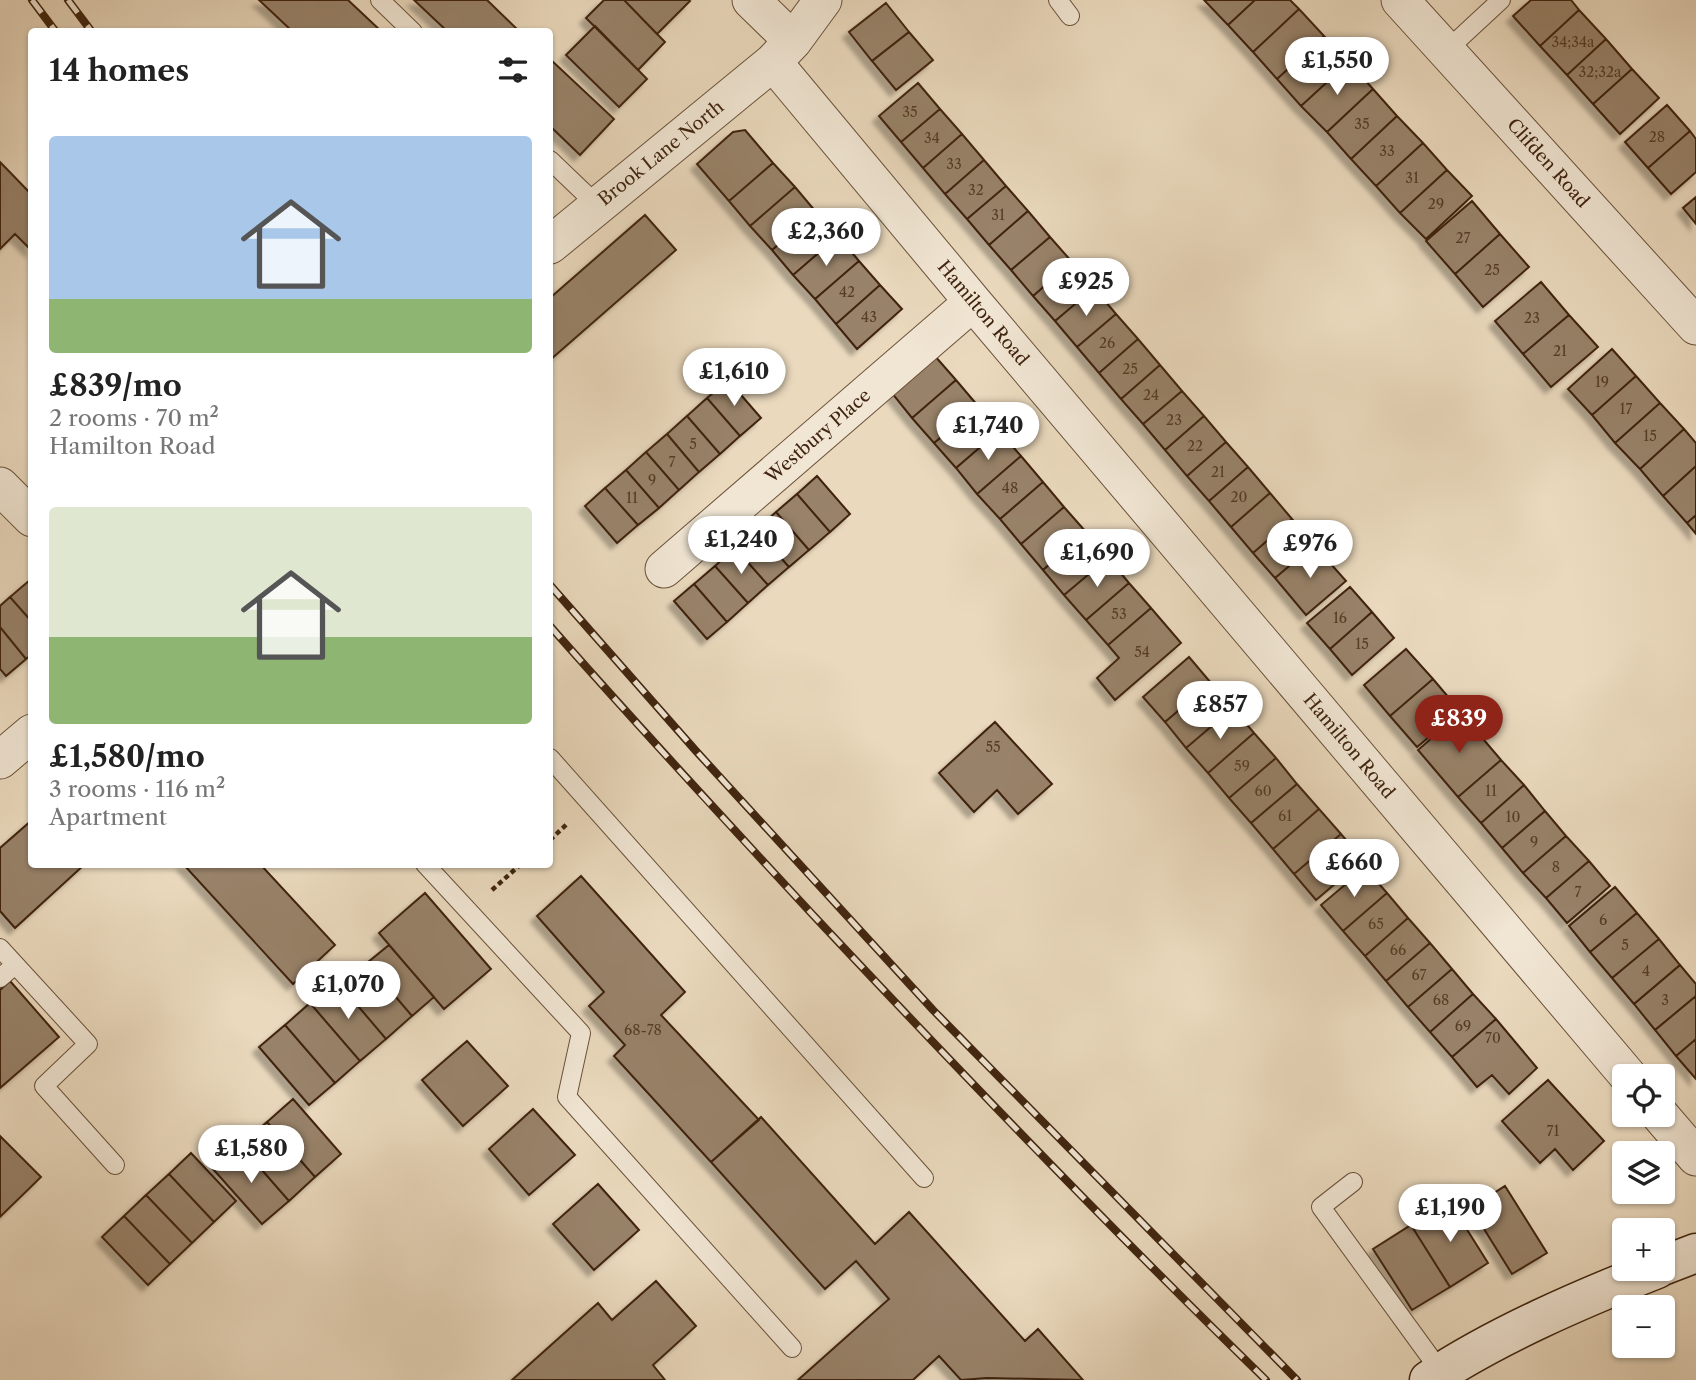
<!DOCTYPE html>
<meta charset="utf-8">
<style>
:root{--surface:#fff;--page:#f2f2f2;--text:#222;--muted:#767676;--accent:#8f2418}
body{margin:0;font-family:"Libre Caslon Text",serif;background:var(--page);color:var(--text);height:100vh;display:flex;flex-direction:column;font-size:26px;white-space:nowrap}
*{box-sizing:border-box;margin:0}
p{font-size:23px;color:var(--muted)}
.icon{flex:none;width:38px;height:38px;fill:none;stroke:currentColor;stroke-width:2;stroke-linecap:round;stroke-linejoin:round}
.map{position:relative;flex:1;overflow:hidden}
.drawer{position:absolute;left:28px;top:28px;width:525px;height:840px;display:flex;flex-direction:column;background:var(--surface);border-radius:7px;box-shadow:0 2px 5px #0004}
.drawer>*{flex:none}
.controls{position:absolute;left:1612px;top:1064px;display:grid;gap:14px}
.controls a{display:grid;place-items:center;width:63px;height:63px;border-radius:7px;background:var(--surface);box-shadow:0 2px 5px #0004;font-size:35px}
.price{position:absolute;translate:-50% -60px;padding:0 16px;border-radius:24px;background:#fff;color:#222;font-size:23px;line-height:46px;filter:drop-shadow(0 2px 4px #0008)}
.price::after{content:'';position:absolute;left:50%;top:42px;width:21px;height:16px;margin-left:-10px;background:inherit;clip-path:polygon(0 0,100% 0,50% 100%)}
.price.current{background:var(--accent);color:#fff}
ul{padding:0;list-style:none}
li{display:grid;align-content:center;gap:14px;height:371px;padding:0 21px}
li span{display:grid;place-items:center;height:217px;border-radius:7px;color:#555}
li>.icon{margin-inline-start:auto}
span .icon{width:126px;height:126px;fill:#fffc;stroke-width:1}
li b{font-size:30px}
h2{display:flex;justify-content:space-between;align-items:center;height:84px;padding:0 21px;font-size:30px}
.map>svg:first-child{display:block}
.building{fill:#988269;stroke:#40240f;stroke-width:2;filter:url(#shadow)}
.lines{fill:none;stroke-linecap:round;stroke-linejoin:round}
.lane-casing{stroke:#6a513a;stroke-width:20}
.street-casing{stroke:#6a513a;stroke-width:39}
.secondary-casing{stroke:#40240f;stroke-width:41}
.path{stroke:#40240f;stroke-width:4.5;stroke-dasharray:5 3.5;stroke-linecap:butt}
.lane{stroke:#f1e6d4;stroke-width:18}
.street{stroke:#f1e6d4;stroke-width:37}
.secondary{stroke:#f1e6d4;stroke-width:38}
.rail-casing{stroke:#40240f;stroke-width:8}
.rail{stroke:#f1e6d4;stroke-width:5;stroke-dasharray:16;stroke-linecap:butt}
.labels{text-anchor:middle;stroke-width:5;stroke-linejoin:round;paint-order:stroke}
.number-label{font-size:14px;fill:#563c26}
.street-label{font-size:18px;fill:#40240f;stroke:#f1e6d4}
</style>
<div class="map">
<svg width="1696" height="1380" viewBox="0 0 1696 1380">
<defs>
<filter id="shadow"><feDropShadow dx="-6" dy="6" stdDeviation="2" flood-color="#0004"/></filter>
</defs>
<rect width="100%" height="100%" fill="#ead9bd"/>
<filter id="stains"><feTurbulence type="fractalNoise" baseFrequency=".00286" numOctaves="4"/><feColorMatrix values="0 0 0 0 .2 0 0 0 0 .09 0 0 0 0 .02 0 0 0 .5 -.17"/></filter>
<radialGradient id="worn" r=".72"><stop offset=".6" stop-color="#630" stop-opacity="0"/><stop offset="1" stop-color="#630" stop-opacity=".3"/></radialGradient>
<path class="building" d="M259,0H348L382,32H293Z
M414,0H487L520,32H448Z
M604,0H624L665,42L638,70L586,18Z
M624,0H689L690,1L657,34Z
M1204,0H1255L1228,25Z
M1255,0H1290L1299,9L1253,52L1228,25Z
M1531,0H1571L1579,10L1540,46L1513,16Z
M886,3L909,32L872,61L849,32Z
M1299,9L1324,36L1277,79L1253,52Z
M1579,10L1606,39L1567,75L1540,46Z
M595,26L647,79L619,107L566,55Z
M909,32L933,60L896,90L872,61Z
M1324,36L1349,62L1301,106L1277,79Z
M1606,39L1632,69L1593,104L1567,75Z
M550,59L614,119L580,155L550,126Z
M1349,62L1373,89L1327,132L1301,106Z
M1632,69L1659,98L1620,134L1593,104Z
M918,83L940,109L901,142L879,116Z
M1373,89L1397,116L1351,159L1327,132Z
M1667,105L1690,131L1648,168L1625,142Z
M940,109L962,134L923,168L901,142Z
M1397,116L1423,143L1376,186L1351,159Z
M745,130L773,163L729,201L697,164L733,132Z
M1690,131L1696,139V172L1671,194L1648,168Z
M962,134L984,160L945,194L923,168Z
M1423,143L1447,170L1400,213L1376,186Z
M984,160L1006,186L967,219L945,194Z
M0,162L32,195V251L15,234L0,249Z
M773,163L795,187L750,226L729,201Z
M1447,170L1472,196L1426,239L1400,213Z
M1006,186L1028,211L989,245L967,219Z
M795,187L816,212L772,250L750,226Z
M1696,197V224L1683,208Z
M1472,201L1500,234L1455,274L1426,241Z
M1028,211L1050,237L1011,270L989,245Z
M816,212L838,236L793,275L772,250Z
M645,215L676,250L550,360V298Z
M1500,234L1529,267L1483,307L1455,274Z
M838,236L859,261L815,299L793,275Z
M1050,237L1072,262L1033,296L1011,270Z
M859,261L880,285L836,324L815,299Z
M1072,262L1094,288L1055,321L1033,296Z
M1541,282L1569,315L1523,354L1495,321Z
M880,285L902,309L857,349L836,324Z
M1094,288L1116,314L1077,347L1055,321Z
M1116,314L1138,339L1099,373L1077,347Z
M1569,315L1598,347L1551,387L1523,354Z
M1138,339L1160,365L1121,399L1099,373Z
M1612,349L1636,376L1592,415L1568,389Z
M934,355L956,380L912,418L891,392Z
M1160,365L1182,391L1143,424L1121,399Z
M1636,376L1660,403L1615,443L1592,415Z
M728,380L761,418L740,436L707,398Z
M956,380L978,406L934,443L912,418Z
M1182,391L1204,416L1165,450L1143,424Z
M707,398L740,436L720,454L687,416Z
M1660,403L1684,429L1640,469L1615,443Z
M978,406L999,431L956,468L934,443Z
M687,416L720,454L699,472L667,434Z
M1204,416L1226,442L1187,476L1165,450Z
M1684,429L1696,443V466L1663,496L1640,469Z
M999,431L1021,456L977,494L956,468Z
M667,434L699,472L679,490L646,452Z
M1226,442L1248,467L1209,501L1187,476Z
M646,452L679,490L659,508L626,470Z
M1021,456L1043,482L1000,519L977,494Z
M1696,466V515L1687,523L1663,496Z
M1248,467L1270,493L1231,527L1209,501Z
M626,470L659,508L638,525L605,488Z
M817,476L850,514L830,532L797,494Z
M1043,482L1064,507L1021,544L1000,519Z
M605,488L638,525L617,543L585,506Z
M1270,493L1292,519L1253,553L1231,527Z
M797,494L830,532L809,550L776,512Z
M1064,507L1086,532L1043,570L1021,544Z
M776,512L809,550L789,567L756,530Z
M1696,515V534L1687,523Z
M1292,519L1314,545L1275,578L1253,553Z
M756,530L789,567L768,585L735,548Z
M1086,532L1108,558L1064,595L1043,570Z
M1314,545L1346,581L1306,615L1275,578Z
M735,548L768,585L748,603L715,566Z
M1108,558L1129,583L1086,620L1064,595Z
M715,566L748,603L727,622L694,584Z
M30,580L32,581V622L10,597Z
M1129,583L1151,608L1108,645L1086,620Z
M694,584L727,622L707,639L674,601Z
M1350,587L1372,612L1330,649L1307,623Z
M10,597L32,622V654L26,659L0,627V606Z
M1151,608L1181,643L1115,700L1097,678L1119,658L1108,645Z
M1372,612L1394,638L1352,675L1330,649Z
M0,627L26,659L6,676L0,669Z
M1406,649L1433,679L1390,716L1364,685Z
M1189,657L1211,683L1165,722L1143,697Z
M1433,679L1460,711L1417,747L1390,716Z
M1211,683L1233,708L1186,748L1165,722Z
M1233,708L1254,733L1208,773L1186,748Z
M1461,713L1501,760L1458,797L1418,750Z
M995,722L1052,784L1018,814L997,790L974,812L939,773Z
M1254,733L1276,758L1229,798L1208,773Z
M1276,758L1297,784L1251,823L1229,798Z
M1501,760L1524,785L1481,823L1458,797Z
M1297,784L1319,809L1273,849L1251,823Z
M1524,785L1545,811L1502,848L1481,823Z
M1319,809L1341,834L1294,874L1273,849Z
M1545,811L1566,836L1523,873L1502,848Z
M32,820V864H85L15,928L0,911V848Z
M1341,834L1363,860L1316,900L1294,874Z
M1566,836L1589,861L1546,898L1523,873Z
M1589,861L1610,886L1567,923L1546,898Z
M183,864H260L335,945L293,984Z
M1365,868L1387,893L1343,931L1321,905Z
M581,876L685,992L661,1015L759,1120L711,1162L614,1056L625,1045L589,1006L604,992L537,916Z
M1615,887L1637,913L1590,952L1569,926Z
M425,893L491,969L444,1009L379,933Z
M1387,893L1408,918L1365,956L1343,931Z
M1637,913L1659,939L1612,978L1590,952Z
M1408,918L1430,943L1386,981L1365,956Z
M1659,939L1680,965L1634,1004L1612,978Z
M1430,943L1452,969L1408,1007L1386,981Z
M389,945L434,997L412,1016L367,963Z
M367,963L412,1016L386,1039L341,986Z
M1680,965L1696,984V996L1655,1030L1634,1004Z
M1452,969L1473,994L1430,1032L1408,1007Z
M336,980L386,1039L360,1061L310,1003Z
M10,981L59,1037L0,1088V990Z
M1473,994L1496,1019L1452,1057L1430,1032Z
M1696,996V1039L1676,1056L1655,1030Z
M310,1003L360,1061L335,1083L285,1025Z
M1496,1019L1537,1068L1509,1094L1492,1075L1477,1087L1452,1057Z
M285,1025L335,1083L309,1105L259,1047Z
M1696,1039V1079L1676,1056Z
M467,1041L508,1086L463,1126L422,1080Z
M1548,1080L1604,1141L1573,1170L1555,1149L1540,1163L1502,1121Z
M293,1099L341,1154L315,1177L267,1122Z
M533,1109L575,1155L529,1195L489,1149Z
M761,1117L875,1244L909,1212L1025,1341L1038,1329L1083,1380L987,1378L961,1380L939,1356L913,1380H798L889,1299L856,1261L825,1289L711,1162Z
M267,1122L315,1177L289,1201L240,1145Z
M0,1136L41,1177L0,1217Z
M240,1145L289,1201L262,1224L213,1169Z
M191,1153L236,1201L214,1222L169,1174Z
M169,1174L214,1222L192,1243L146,1195Z
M598,1184L639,1230L594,1270L553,1224Z
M1505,1186L1547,1253L1512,1274L1471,1208Z
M146,1195L192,1243L170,1264L124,1216Z
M1449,1201L1488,1263L1450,1287L1411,1225Z
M124,1216L170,1264L148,1285L102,1237Z
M1411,1225L1450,1287L1412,1310L1373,1249Z
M656,1281L696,1326L653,1365L665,1380H512L598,1303L612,1320Z"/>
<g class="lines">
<defs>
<path id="lane" d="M380,0L413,32
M1058,0L1070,16
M1447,50L1501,0
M550,160L598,206
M550,758L924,1178
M425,864L581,1033L567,1097L792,1348
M0,948L88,1044L44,1086L115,1165
M0,978L15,965
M1353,1182L1321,1207L1441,1372"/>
<path id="street" d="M751,0L793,41
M1400,0L1696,326
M773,62L973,302L1628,1076
M550,245L773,62L793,41L823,0
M0,486L32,518
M664,569L973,302
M0,760L32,733
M1660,1115L1696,1157"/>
<path id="secondary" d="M1662,1266L1696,1253
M1429,1380C1497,1335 1581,1299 1657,1269"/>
</defs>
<use href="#lane" class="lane-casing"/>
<use href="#street" class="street-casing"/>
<use href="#secondary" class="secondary-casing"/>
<path class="path" d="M550,840L567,824
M492,890L521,864"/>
<use href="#lane" class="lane"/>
<use href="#street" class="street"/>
<use href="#secondary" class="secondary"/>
<defs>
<path id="rail" d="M32,0L56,32
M68,0L92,32
M550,585L696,751L933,1010L1297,1380
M550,626C636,724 724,819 813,915C961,1073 1111,1229 1266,1380"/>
</defs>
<use href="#rail" class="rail-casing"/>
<use href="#rail" class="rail"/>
</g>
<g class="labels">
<g class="number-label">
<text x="1573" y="47">34;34a</text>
<text x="1600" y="77">32;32a</text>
<text x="910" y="117">35</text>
<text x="1362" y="129">35</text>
<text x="1657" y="142">28</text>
<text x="932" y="143">34</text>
<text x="1387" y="156">33</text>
<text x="954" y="169">33</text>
<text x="1412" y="183">31</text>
<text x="976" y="195">32</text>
<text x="1436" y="209">29</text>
<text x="998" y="220">31</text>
<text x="1463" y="243">27</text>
<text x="1492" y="275">25</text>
<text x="847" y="297">42</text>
<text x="869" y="322">43</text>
<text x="1532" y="323">23</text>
<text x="1107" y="348">26</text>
<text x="1560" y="356">21</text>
<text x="1130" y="374">25</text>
<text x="1602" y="387">19</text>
<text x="1151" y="400">24</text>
<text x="1626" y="414">17</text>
<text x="1174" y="425">23</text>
<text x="1650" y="441">15</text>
<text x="693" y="449">5</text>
<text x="1195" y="451">22</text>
<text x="672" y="467">7</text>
<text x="1218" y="477">21</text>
<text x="652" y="485">9</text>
<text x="1010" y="493">48</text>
<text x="1239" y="502">20</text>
<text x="632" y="503">11</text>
<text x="1119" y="619">53</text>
<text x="1340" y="623">16</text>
<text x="1362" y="649">15</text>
<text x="1142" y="657">54</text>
<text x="993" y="752">55</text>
<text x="1242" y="771">59</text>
<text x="1263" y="796">60</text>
<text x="1491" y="796">11</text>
<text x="1285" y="821">61</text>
<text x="1513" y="822">10</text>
<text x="1534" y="847">9</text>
<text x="1556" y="872">8</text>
<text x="1578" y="897">7</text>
<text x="1603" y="925">6</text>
<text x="1376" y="929">65</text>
<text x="1625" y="950">5</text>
<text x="1398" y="955">66</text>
<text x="1646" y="976">4</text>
<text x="1419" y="980">67</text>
<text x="1441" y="1005">68</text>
<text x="1665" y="1005">3</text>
<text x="1463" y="1031">69</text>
<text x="643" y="1035">68-78</text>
<text x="1493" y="1043">70</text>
<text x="1553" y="1136">71</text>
</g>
<g class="street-label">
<text transform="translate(661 153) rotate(-39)" y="6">Brook Lane North</text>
<text transform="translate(1548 163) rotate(48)" y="6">Clifden Road</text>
<text transform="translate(983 313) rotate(50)" y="6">Hamilton Road</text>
<text transform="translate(818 436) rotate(-41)" y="6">Westbury Place</text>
<text transform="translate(1349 746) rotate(50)" y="6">Hamilton Road</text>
</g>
</g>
<rect width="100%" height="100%" filter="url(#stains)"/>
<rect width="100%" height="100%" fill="url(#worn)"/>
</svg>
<div class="controls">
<a><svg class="icon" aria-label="locate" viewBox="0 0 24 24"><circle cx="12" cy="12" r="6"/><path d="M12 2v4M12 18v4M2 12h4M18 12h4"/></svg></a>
<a><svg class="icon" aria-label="layers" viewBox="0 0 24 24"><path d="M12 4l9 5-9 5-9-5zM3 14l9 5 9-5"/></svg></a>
<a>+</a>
<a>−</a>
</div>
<b class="price" style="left:1337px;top:97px">£1,550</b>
<b class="price" style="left:826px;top:268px">£2,360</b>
<b class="price" style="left:1086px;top:318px">£925</b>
<b class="price" style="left:734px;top:408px">£1,610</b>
<b class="price" style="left:988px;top:462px">£1,740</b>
<b class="price" style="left:741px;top:576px">£1,240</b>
<b class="price" style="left:1310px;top:580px">£976</b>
<b class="price" style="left:1097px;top:589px">£1,690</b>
<b class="price" style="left:1220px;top:741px">£857</b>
<b class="price current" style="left:1459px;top:755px">£839</b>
<b class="price" style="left:1354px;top:899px">£660</b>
<b class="price" style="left:348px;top:1021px">£1,070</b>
<b class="price" style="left:251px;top:1185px">£1,580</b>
<b class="price" style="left:1450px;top:1244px">£1,190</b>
<section class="drawer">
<h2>14 homes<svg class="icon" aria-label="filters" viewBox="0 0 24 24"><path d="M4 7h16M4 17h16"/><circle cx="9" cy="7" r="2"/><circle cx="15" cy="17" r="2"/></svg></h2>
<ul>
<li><span style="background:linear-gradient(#a9c7e8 75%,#8fb573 0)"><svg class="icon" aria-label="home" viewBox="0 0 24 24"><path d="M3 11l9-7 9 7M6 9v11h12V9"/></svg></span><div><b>£839/mo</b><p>2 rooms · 70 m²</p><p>Hamilton Road</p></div></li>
<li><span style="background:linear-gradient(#dfe7d0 60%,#8fb573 0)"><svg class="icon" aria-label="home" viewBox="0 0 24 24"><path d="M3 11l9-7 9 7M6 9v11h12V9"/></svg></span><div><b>£1,580/mo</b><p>3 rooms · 116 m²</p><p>Apartment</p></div></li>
</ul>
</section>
</div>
